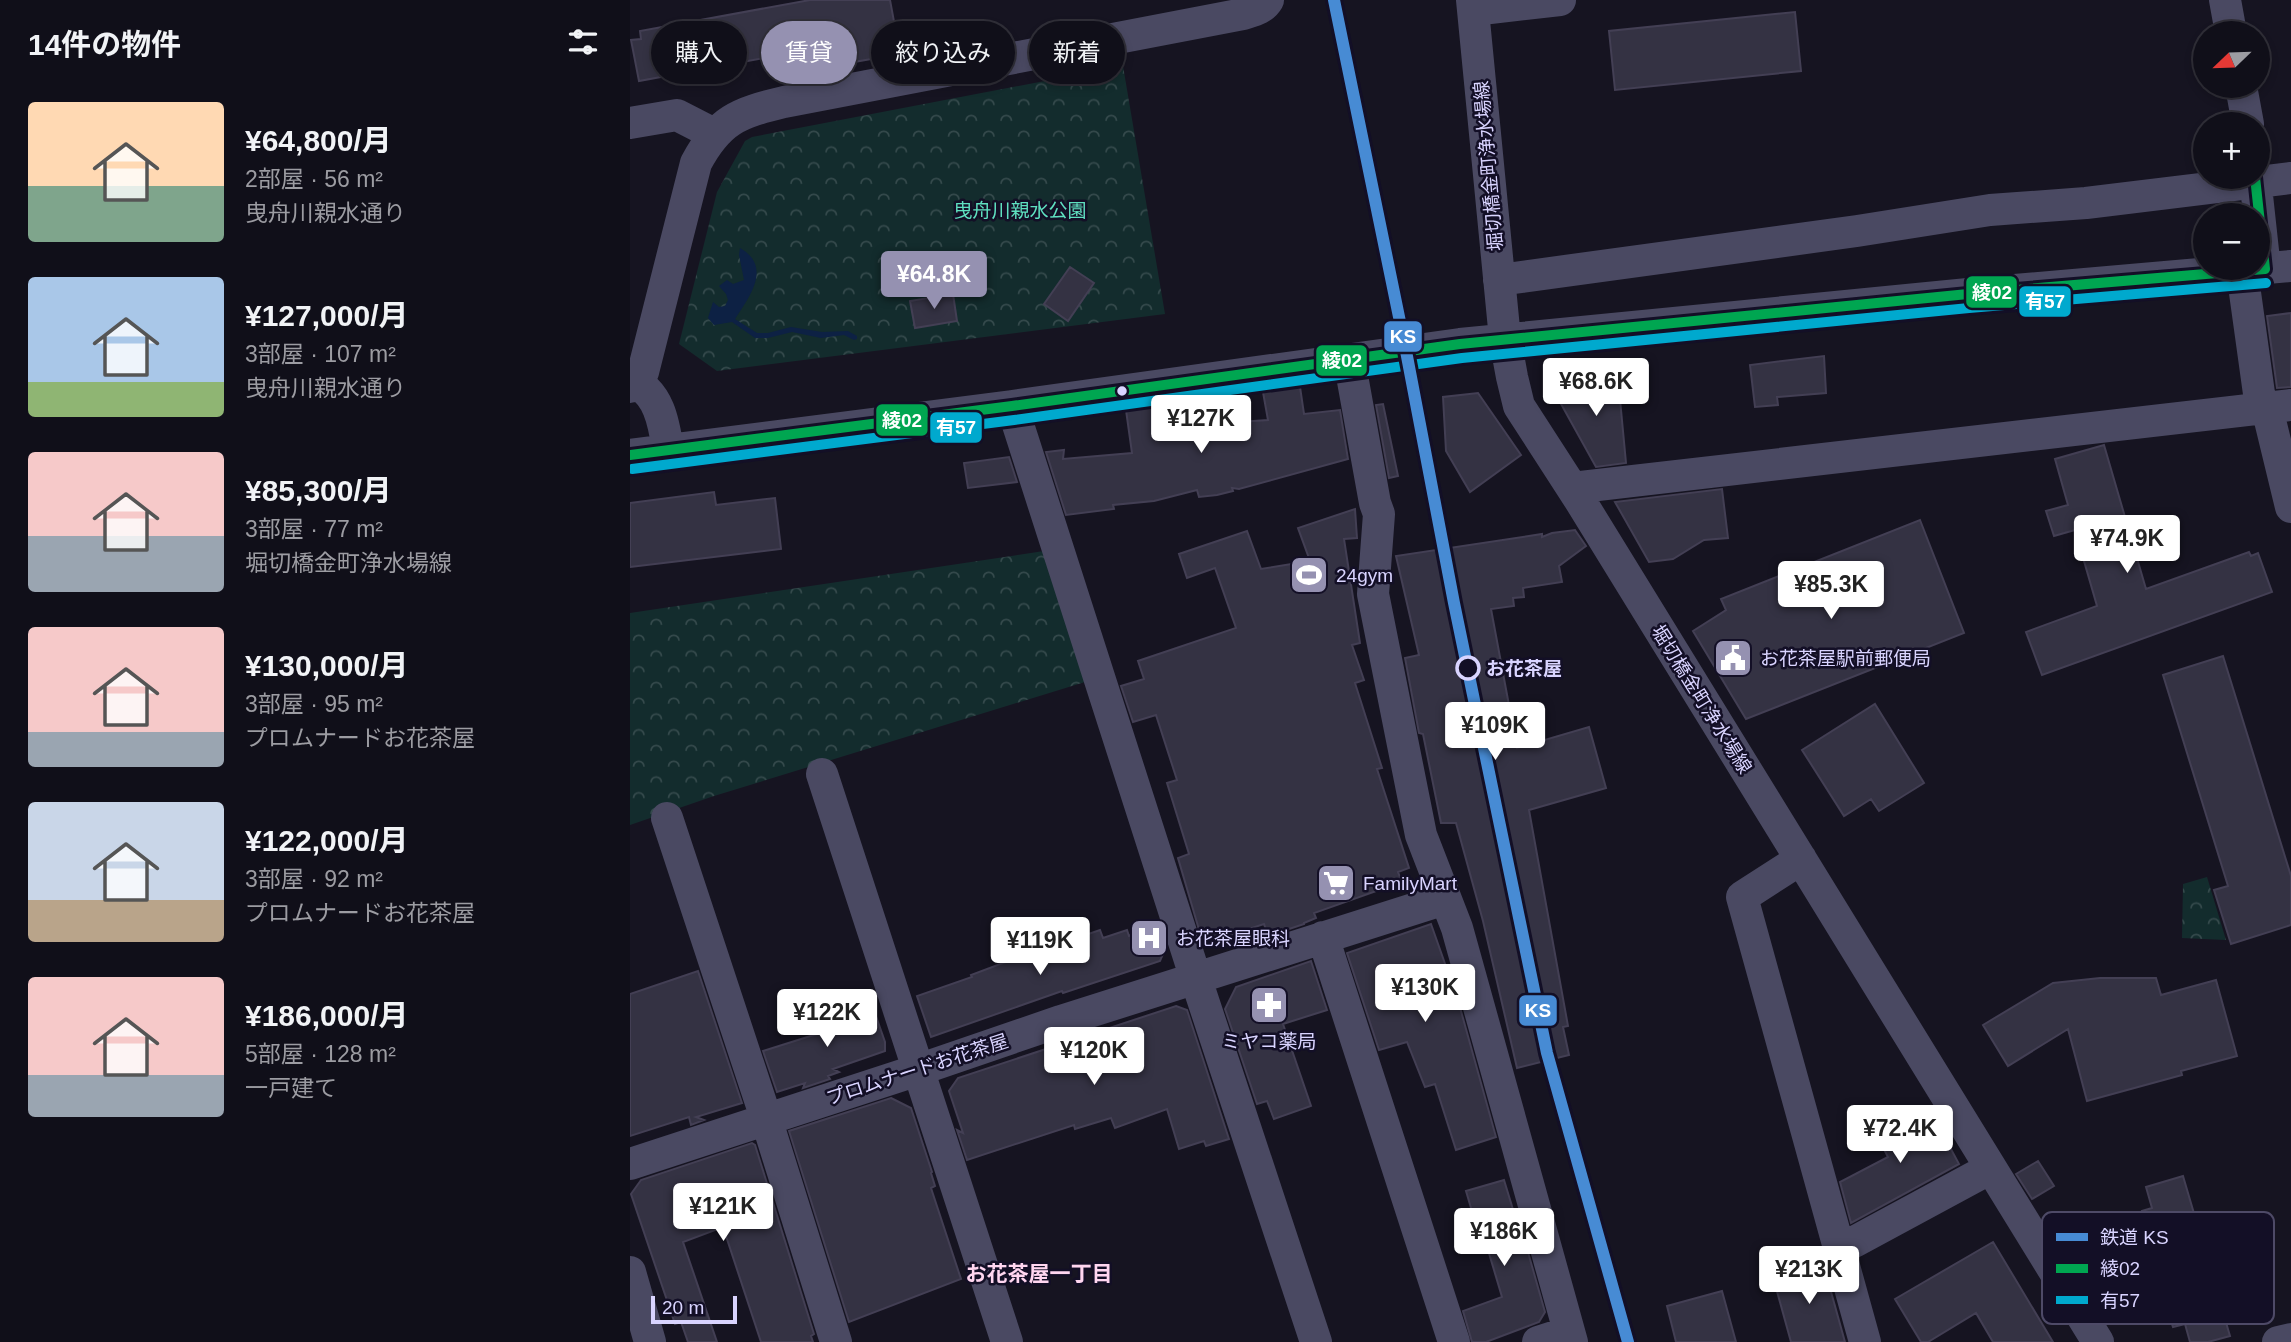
<!DOCTYPE html>
<html lang="ja">
<meta charset="utf-8">
<style>
:root{--surface:#100f19;--page:#191822;--text:#f1f3f6;--muted:#9c9ca2;--line:#302f38;--accent:#9591b1}
body{margin:0;font-family:Helvetica,"Noto Sans JP",sans-serif;background:var(--page);color:var(--text);height:100vh;display:flex;flex-direction:column;font-size:26px;white-space:nowrap}
*{box-sizing:border-box;margin:0}
p{font-size:23px;color:var(--muted)}
.icon{flex:none;width:38px;height:38px;fill:none;stroke:currentColor;stroke-width:2;stroke-linecap:round;stroke-linejoin:round}
.map{position:relative;flex:1;overflow:hidden}
.sheet{display:flex;flex-direction:column;background:var(--surface);width:630px}
.sheet>*{flex:none}
.top-card{position:absolute;left:21px;top:21px;width:665px;height:63px;display:flex;gap:14px}
.needle{width:46px;rotate:247deg}
.fabs{position:absolute;left:1563px;top:21px;display:grid;gap:14px}
.fabs a{display:grid;place-items:center;width:77px;height:77px;border-radius:50%;background:var(--surface);box-shadow:0 4px 10px #0003,0 0 0 2px var(--line);font-size:35px}
.scale{position:absolute;left:21px;bottom:18px;width:86px;box-sizing:border-box;padding-left:7px;border:4px solid #d9d4ff;border-top:0;font-size:19px;line-height:24px;white-space:nowrap;color:#d9d4ff;-webkit-text-stroke:5px #130f26;paint-order:stroke}
.price{position:absolute;translate:-50% -60px;padding:0 16px;border-radius:7px;background:#fff;color:#222;font-size:23px;line-height:46px;filter:drop-shadow(0 2px 4px #0008)}
.price::after{content:'';position:absolute;left:50%;top:42px;width:21px;height:16px;margin-left:-10px;background:inherit;clip-path:polygon(0 0,100% 0,50% 100%)}
.price.active{background:var(--accent);color:#fff}
ul{padding:0;list-style:none}
li{display:flex;align-items:center;gap:21px;height:175px;padding:0 28px}
li span{display:grid;place-items:center;flex:none;width:196px;height:140px;border-radius:7px;color:#555}
li>.icon{margin-inline-start:auto}
span .icon{width:84px;height:84px;fill:#fffc;stroke-width:1}
li b{font-size:30px}
h2{display:flex;justify-content:space-between;align-items:center;height:84px;padding:0 28px;font-size:30px}
.tag{padding:0 24px;border-radius:32px;background:var(--surface);box-shadow:0 4px 10px #0003,0 0 0 2px var(--line);font-size:24px;line-height:63px}
.tag.active{background:var(--accent);color:#fff}
main{display:flex;flex:1;min-height:0}
.map>svg:first-child{display:block}
.park{fill:url(#park-crowns)}
.water{fill:#0d2144}
.building{fill:#343243;stroke:#433f54;stroke-width:2}
.lines{fill:none;stroke-linecap:round;stroke-linejoin:round}
.minor{stroke:#4a4962;stroke-width:32}
.bus-1-casing{stroke:#130f26;stroke-width:16}
.bus-2-casing{stroke:#130f26;stroke-width:16}
.bus-1{stroke:#00a651;stroke-width:10}
.bus-2{stroke:#00a9ce;stroke-width:10}
.rail-1-casing{stroke:#130f26;stroke-width:18}
.rail-1{stroke:#478bd4;stroke-width:12}
.bus-dot{fill:#d9d4ff;stroke:#130f26;stroke-width:2.5}
.stop-dot{fill:#130f26;stroke:#d9d4ff;stroke-width:3.5}
.labels{text-anchor:middle;stroke-width:5;stroke-linejoin:round;paint-order:stroke}
.street-label{font-size:19px;fill:#d9d4ff;stroke:#130f26}
.park-label{font-size:19px;fill:#5fe0c0;stroke:#130f26}
.poi-label{font-size:19px;fill:#d9d4ff;stroke:#130f26;text-anchor:start}
.stop-label{font-size:19px;font-weight:bold;fill:#d9d4ff;stroke:#130f26;text-anchor:start}
.neighbourhood-label{font-size:21px;font-weight:bold;fill:#ffd6f0;stroke:#130f26}
.key{fill:#130f26;stroke:#4e4a67;stroke-width:2}
.key-label{font-size:19px;fill:#d9d4ff}
.line-badge{stroke:#130f26;stroke-width:2.5}
.badge-label{font-size:19px;text-anchor:middle;font-weight:bold;fill:#fff}
</style>
<main>
<section class="sheet">
<h2>14件の物件<svg class="icon" aria-label="filters" viewBox="0 0 24 24"><path d="M4 7h16M4 17h16"/><circle cx="9" cy="7" r="2"/><circle cx="15" cy="17" r="2"/></svg></h2>
<ul>
<li><span style="background:linear-gradient(#ffd9b3 60%,#7fa58c 0)"><svg class="icon" aria-label="home" viewBox="0 0 24 24"><path d="M3 11l9-7 9 7M6 9v11h12V9"/></svg></span><div><b>¥64,800/月</b><p>2部屋 · 56 m²</p><p>曳舟川親水通り</p></div></li>
<li><span style="background:linear-gradient(#a9c7e8 75%,#8fb573 0)"><svg class="icon" aria-label="home" viewBox="0 0 24 24"><path d="M3 11l9-7 9 7M6 9v11h12V9"/></svg></span><div><b>¥127,000/月</b><p>3部屋 · 107 m²</p><p>曳舟川親水通り</p></div></li>
<li><span style="background:linear-gradient(#f6c9c9 60%,#9aa5b1 0)"><svg class="icon" aria-label="home" viewBox="0 0 24 24"><path d="M3 11l9-7 9 7M6 9v11h12V9"/></svg></span><div><b>¥85,300/月</b><p>3部屋 · 77 m²</p><p>堀切橋金町浄水場線</p></div></li>
<li><span style="background:linear-gradient(#f6c9c9 75%,#9aa5b1 0)"><svg class="icon" aria-label="home" viewBox="0 0 24 24"><path d="M3 11l9-7 9 7M6 9v11h12V9"/></svg></span><div><b>¥130,000/月</b><p>3部屋 · 95 m²</p><p>プロムナードお花茶屋</p></div></li>
<li><span style="background:linear-gradient(#c9d6e8 70%,#b9a48a 0)"><svg class="icon" aria-label="home" viewBox="0 0 24 24"><path d="M3 11l9-7 9 7M6 9v11h12V9"/></svg></span><div><b>¥122,000/月</b><p>3部屋 · 92 m²</p><p>プロムナードお花茶屋</p></div></li>
<li><span style="background:linear-gradient(#f6c9c9 70%,#9aa5b1 0)"><svg class="icon" aria-label="home" viewBox="0 0 24 24"><path d="M3 11l9-7 9 7M6 9v11h12V9"/></svg></span><div><b>¥186,000/月</b><p>5部屋 · 128 m²</p><p>一戸建て</p></div></li>
</ul>
</section>
<div class="map">
<svg width="1661" height="1342" viewBox="0 0 1661 1342">
<defs>
<pattern id="park-crowns" width="20" height="18" patternUnits="userSpaceOnUse" patternTransform="scale(1.75)"><rect width="20" height="18" fill="#132c2d"/><path d="M2 6a3 3 0 1 1 6 0M12 15a3 3 0 1 1 6 0" fill="none" stroke="#354a4c"/></pattern>
</defs>
<rect width="100%" height="100%" fill="#161421"/>
<path class="park" d="M493,66L535,314L87,371L49,344L87,192L115,141L122,137Z
M414,551L455,682L84,796L0,825V613Z
M1577,877L1596,940L1552,938L1553,884Z"/>
<path class="water" d="M110,248C143,267 119,297 105,319L127,333H138L161,327L192,332L218,331L227,336V339L224,340L214,335L191,338L162,332L138,338H125L102,322L84,325L78,318L83,302L89,307L95,306L98,300L96,294L89,286L97,280L103,284L114,280L109,255Z"/>
<path class="building" d="M180,0H260L270,54L224,62L221,42L9,81L1,40L11,39L10,31Z
M1165,12L1171,71L985,90L979,31Z
M440,267L464,283L438,321L414,304Z
M323,294L327,321L285,328L280,301Z
M1661,313V387L1647,388L1637,316Z
M1194,356L1196,393L1147,397L1148,405L1125,407L1120,365Z
M988,378L996,463L966,467L920,384Z
M670,387L674,414L710,410L718,459L609,489L602,488L603,491L587,495L569,497L567,490L524,501L483,505L484,509L436,515L416,452L434,450L433,459L502,453L496,410L545,402L549,426L638,420L633,392Z
M848,393L891,455L840,492L816,451L813,397Z
M753,404L768,476L759,478L746,405Z
M1474,445L1516,589L1619,552L1621,556L1628,553L1642,592L1412,675L1396,632L1467,606L1445,530L1424,536L1416,511L1438,505L1425,459Z
M379,457L387,482L338,488L334,463Z
M1092,489L1098,538L1074,540L1043,559L1019,562L985,502Z
M84,492L86,505L145,498L151,549L0,567V503Z
M725,509L727,538L714,539L730,643L722,645L734,680L725,683L752,768L747,769L779,868L768,872L772,882L684,913L686,918L674,923V924L638,936L634,924L585,940L570,933L548,858L559,854L537,783L547,780L526,715L503,722L491,686L514,679L508,661L606,628L585,568L557,578L549,554L617,531L631,569L680,561L668,528Z
M1290,520L1334,633L1116,719L1063,631L1096,610L1091,599Z
M945,530L956,546L929,566L932,582L893,588L894,597L883,598L884,606L861,609L887,748L959,727L976,788L899,810L938,1026L933,1027L939,1055L887,1068L853,921L826,823H811L793,734L789,733L775,658L789,655L766,556L912,534V537L922,533Z
M1593,656L1661,876V925L1601,944L1584,890L1598,886L1533,675Z
M1245,704L1294,783L1249,811L1241,799L1214,816L1172,750Z
M801,924L819,975H821L866,1137L826,1150L805,1084L795,1087L777,1042L749,1050L717,953Z
M529,925L536,947L530,961L433,993L432,991L301,1037L287,996L342,977L341,975L373,963L470,930L473,938L497,930L499,936Z
M681,961L697,1010L653,1024L681,1106L644,1119L637,1101L627,1104L595,1009L606,987Z
M68,971L112,1103L66,1117L74,1120L61,1125L59,1117L0,1136V994Z
M1470,978H1526L1531,995L1586,980L1607,1056L1551,1071L1552,1075L1457,1101L1438,1029L1378,1066L1353,1025L1423,983Z
M241,1002L255,1042V1051L203,1069L209,1072L198,1076L200,1079L173,1088L175,1083L147,1092L133,1051L190,1033L187,1023Z
M546,1006L557,1010L599,1139L576,1146L574,1141L549,1149L537,1109L485,1128L481,1118L445,1129L444,1125L337,1160L327,1130L333,1133L319,1091L328,1078Z
M261,1098L281,1108L302,1172L301,1173L305,1186L301,1188L331,1279L219,1322L159,1131Z
M1299,1108L1329,1164L1221,1223L1210,1182L1258,1157L1247,1136Z
M122,1143L125,1145L184,1334L181,1336L183,1342H131L93,1227L53,1242L87,1342H58L51,1322L45,1324L1,1194L11,1180Z
M1408,1161L1424,1186L1402,1199L1386,1174Z
M1553,1176L1600,1336L1578,1342H1560L1555,1324L1543,1327L1535,1303L1548,1299L1528,1230L1519,1233L1512,1211L1522,1208L1516,1187Z
M874,1180L885,1216L887,1215L890,1224L915,1312L909,1322L856,1342H842L833,1311L872,1297L850,1223L846,1225L836,1191Z
M1363,1242L1423,1342H1363L1346,1313L1298,1342H1291L1265,1299Z
M1193,1263L1215,1342H1161L1143,1277Z
M1092,1291L1106,1342H1046L1037,1306Z"/>
<g class="lines">
<path class="minor" d="M842,0L875,339L882,377L889,406L951,502L1468,1342
M1595,0L1601,33
M843,10L930,0
M1611,86L1618,124
M0,123L47,115L84,134
M1625,177L1635,269
M1612,271L1631,408
M869,280L1227,231L1360,210L1456,203L1661,178
M719,359L745,503L749,514L743,594L791,835L827,928L942,1342
M0,380C29,391 34,423 38,450
M0,387L7,382L13,372L66,163C89,120 108,113 154,102L613,14C622,11 633,9 638,0
M382,406L566,979L686,1342
M1637,408L1661,507
M0,455L382,406L830,344L1338,294L1661,266
M942,488L1661,405
M192,774L377,1342
M37,818L136,1118L206,1342
M1171,859L1112,897L1235,1342
M693,937L824,1342
M0,1164L288,1070L431,1021L815,899
M1209,1247L1224,1242L1361,1168
M0,1272L20,1342
M908,1342L939,1332
M1648,1342L1661,1339"/>
<defs>
<path id="bus-1" d="M1625,177L1635,269
M0,455L382,406L830,344L1338,294L1635,269"/>
<path id="bus-2" d="M2,469L384,420L832,358L1339,308L1636,283"/>
</defs>
<use href="#bus-1" class="bus-1-casing"/>
<use href="#bus-2" class="bus-2-casing"/>
<use href="#bus-1" class="bus-1"/>
<use href="#bus-2" class="bus-2"/>
<defs>
<path id="rail-1" d="M704,0L776,351L824,603L917,1053L998,1342"/>
</defs>
<use href="#rail-1" class="rail-1-casing"/>
<use href="#rail-1" class="rail-1"/>
</g>
<defs>
<symbol id="stadium-square" viewBox="-11 -11 22 22"><rect x="-9" y="-9" width="18" height="18" rx="4" fill="#9591b1" stroke="#130f26"/><path d="M0-5a6.5 5 0 1 0 0 10a6.5 5 0 1 0 0-10ZM-3.5-1.8h7v3.6h-7Z" fill="#fff"/></symbol>
<symbol id="civic-square" viewBox="-11 -11 22 22"><rect x="-9" y="-9" width="18" height="18" rx="4" fill="#9591b1" stroke="#130f26"/><path d="M-.6-6.5H3V-4.5H.6V-3L4-1V1h2V6H-6V1h2V-1L-.6-3ZM-1.2 2.5V6h2.4V2.5Z" fill="#fff"/></symbol>
<symbol id="supermarket-square" viewBox="-11 -11 22 22"><rect x="-9" y="-9" width="18" height="18" rx="4" fill="#9591b1" stroke="#130f26"/><path d="M-6-5.5h2.5l.6 2H6L4.5 2H-2.5L-4.4-4H-6ZM-1.5 3.2a1.3 1.3 0 1 0 .1 0ZM3 3.2a1.3 1.3 0 1 0 .1 0Z" fill="#fff"/></symbol>
<symbol id="hospital-square" viewBox="-11 -11 22 22"><rect x="-9" y="-9" width="18" height="18" rx="4" fill="#9591b1" stroke="#130f26"/><path d="M-5-5h3v3.5h4V-5h3V5h-3V1.5h-4V5h-3Z" fill="#fff"/></symbol>
<symbol id="pharmacy-square" viewBox="-11 -11 22 22"><rect x="-9" y="-9" width="18" height="18" rx="4" fill="#9591b1" stroke="#130f26"/><path d="M-2-6h4v4h4v4h-4v4h-4v-4h-4v-4h4Z" fill="#fff"/></symbol>
</defs>
<g fill-rule="evenodd">
<use href="#stadium-square" x="657" y="553" width="44" height="44"/>
<use href="#civic-square" x="1081" y="636" width="44" height="44"/>
<use href="#supermarket-square" x="684" y="861" width="44" height="44"/>
<use href="#hospital-square" x="497" y="916" width="44" height="44"/>
<use href="#pharmacy-square" x="617" y="983" width="44" height="44"/>
</g>
<circle class="bus-dot" cx="492" cy="391" r="6"/>
<circle class="stop-dot" cx="838" cy="668" r="11"/>
<g class="labels">
<g class="street-label">
<text transform="translate(858 166) rotate(-95)" y="7">堀切橋金町浄水場線</text>
<text transform="translate(1072 699) rotate(58)" y="7">堀切橋金町浄水場線</text>
<text transform="translate(287 1069) rotate(-18)" y="7">プロムナードお花茶屋</text>
</g>
<g class="park-label">
<text x="390" y="217">曳舟川親水公園</text>
</g>
<g class="poi-label">
<text x="706" y="582">24gym</text>
<text x="1130" y="665">お花茶屋駅前郵便局</text>
<text x="733" y="890">FamilyMart</text>
<text x="546" y="945">お花茶屋眼科</text>
<text x="639" y="1048" text-anchor="middle">ミヤコ薬局</text>
</g>
<g class="stop-label">
<text x="856" y="675">お花茶屋</text>
</g>
<g class="neighbourhood-label">
<text x="409" y="1281">お花茶屋一丁目</text>
</g>
</g>
<rect x="1412" y="1212" width="232" height="112" rx="10" class="key"/>
<rect x="1426" y="1233" width="32" height="8" fill="#478bd4"/>
<rect x="1426" y="1264" width="32" height="9" fill="#00a651"/>
<rect x="1426" y="1296" width="32" height="8" fill="#00a9ce"/>
<g class="key-label">
<text x="1470" y="1244">鉄道 KS</text>
<text x="1470" y="1275">綾02</text>
<text x="1470" y="1307">有57</text>
</g>
<g class="line-badge">
<rect x="1335" y="275" width="53" height="34" rx="7" fill="#00a651"/>
<rect x="1388" y="285" width="54" height="33" rx="7" fill="#00a9ce"/>
<rect x="753" y="320" width="40" height="33" rx="7" fill="#478bd4"/>
<rect x="685" y="344" width="53" height="33" rx="7" fill="#00a651"/>
<rect x="245" y="403" width="54" height="34" rx="7" fill="#00a651"/>
<rect x="299" y="411" width="54" height="33" rx="7" fill="#00a9ce"/>
<rect x="888" y="994" width="40" height="33" rx="7" fill="#478bd4"/>
</g>
<g class="badge-label">
<text x="1362" y="299">綾02</text>
<text x="1415" y="308">有57</text>
<text x="773" y="343">KS</text>
<text x="712" y="367">綾02</text>
<text x="272" y="427">綾02</text>
<text x="326" y="434">有57</text>
<text x="908" y="1017">KS</text>
</g>
</svg>
<div class="fabs">
<a><svg class="needle" viewBox="-14 -14 28 28"><path d="M0-13l5 13h-10z" fill="#e53935"/><path d="M0 13l5-13h-10z" fill="#9c9ca2"/></svg></a>
<a>+</a>
<a>−</a>
</div>
<div class="scale">20 m</div>
<b class="price active" style="left:304px;top:311px">¥64.8K</b>
<b class="price" style="left:966px;top:418px">¥68.6K</b>
<b class="price" style="left:571px;top:455px">¥127K</b>
<b class="price" style="left:1497px;top:575px">¥74.9K</b>
<b class="price" style="left:1201px;top:621px">¥85.3K</b>
<b class="price" style="left:865px;top:762px">¥109K</b>
<b class="price" style="left:410px;top:977px">¥119K</b>
<b class="price" style="left:795px;top:1024px">¥130K</b>
<b class="price" style="left:197px;top:1049px">¥122K</b>
<b class="price" style="left:464px;top:1087px">¥120K</b>
<b class="price" style="left:1270px;top:1165px">¥72.4K</b>
<b class="price" style="left:93px;top:1243px">¥121K</b>
<b class="price" style="left:874px;top:1268px">¥186K</b>
<b class="price" style="left:1179px;top:1306px">¥213K</b>
<div class="top-card">
<a class="tag">購入</a>
<a class="tag active">賃貸</a>
<a class="tag">絞り込み</a>
<a class="tag">新着</a>
</div>
</div>
</main>
